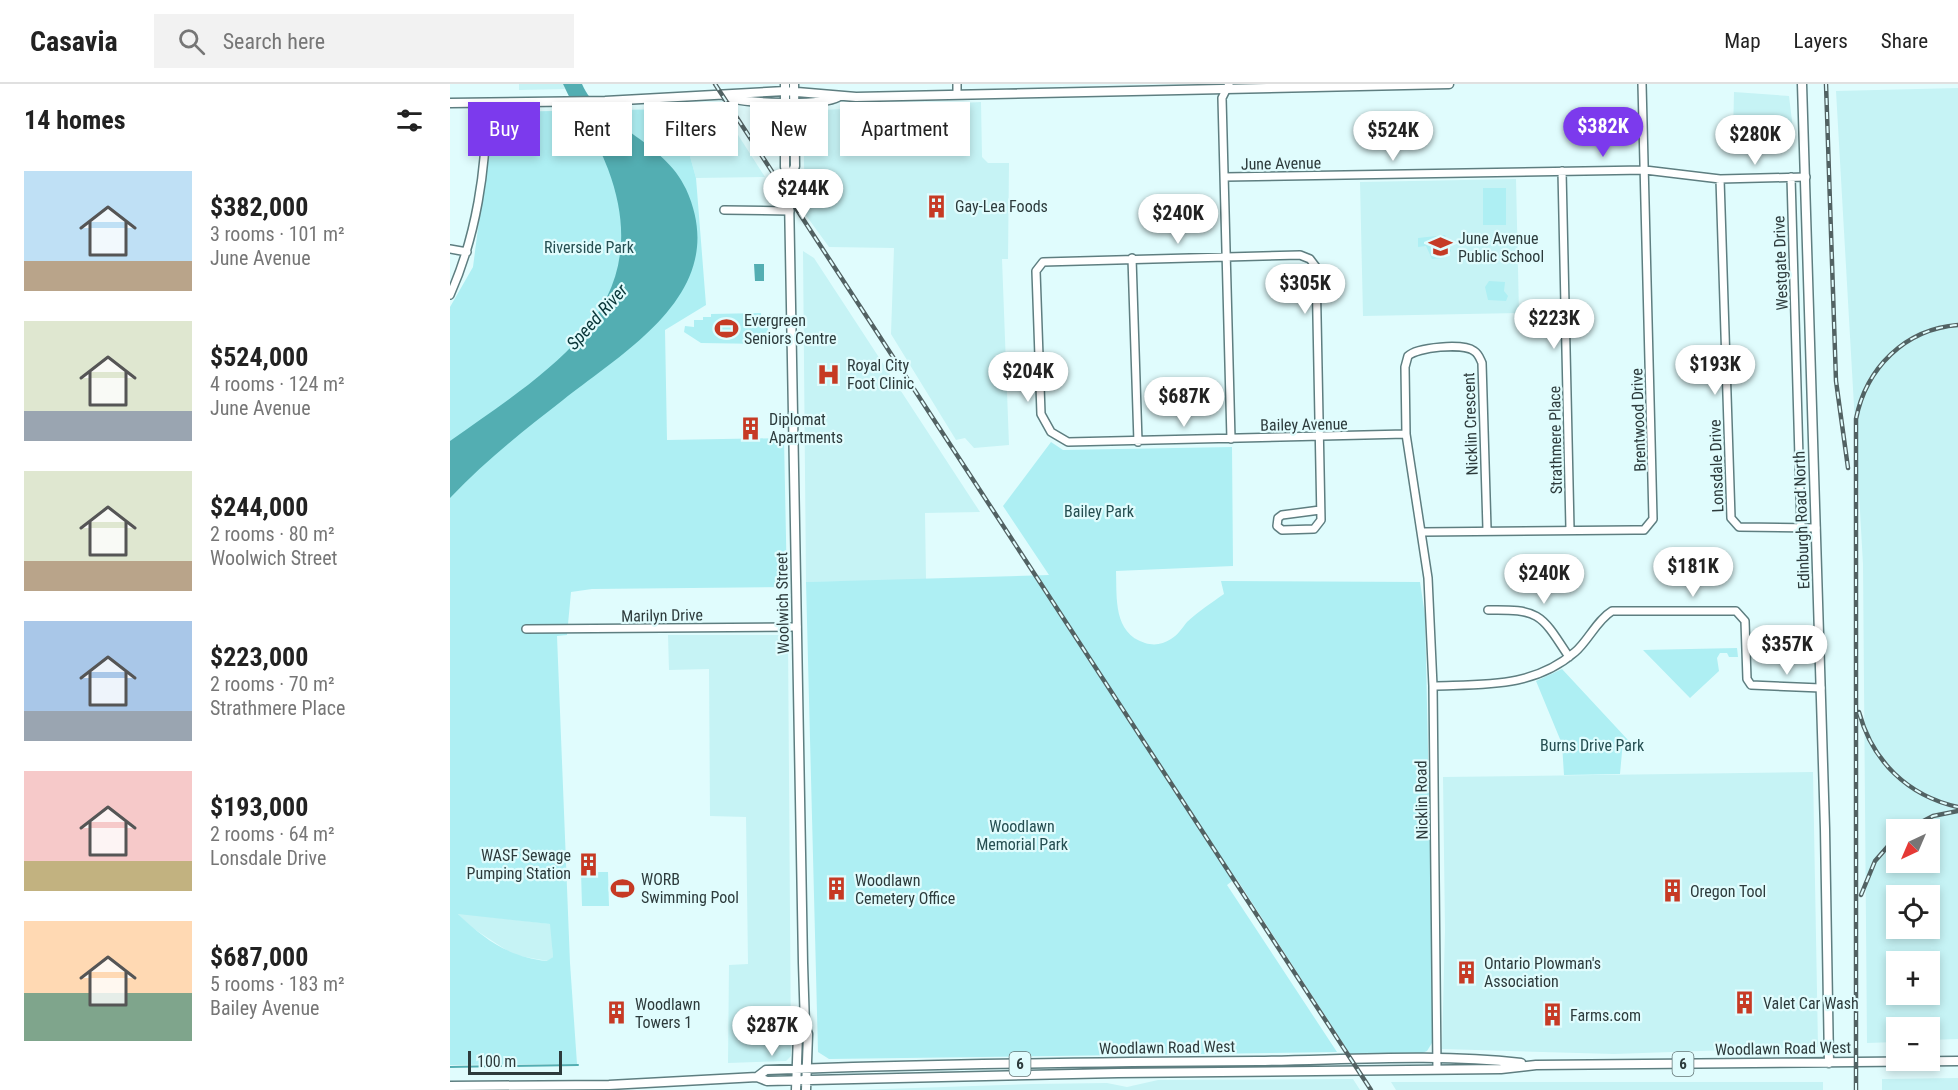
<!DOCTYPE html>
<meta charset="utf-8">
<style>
:root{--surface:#fff;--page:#f2f2f2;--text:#222;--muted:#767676;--line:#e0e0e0;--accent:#7c3aed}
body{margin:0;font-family:"Roboto Condensed",sans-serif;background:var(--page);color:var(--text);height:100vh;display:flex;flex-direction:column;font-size:22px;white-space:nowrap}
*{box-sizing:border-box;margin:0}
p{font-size:20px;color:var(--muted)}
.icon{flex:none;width:33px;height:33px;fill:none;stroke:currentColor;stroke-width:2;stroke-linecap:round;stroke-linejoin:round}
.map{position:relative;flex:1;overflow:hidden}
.details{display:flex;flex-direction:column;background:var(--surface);width:450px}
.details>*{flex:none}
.banner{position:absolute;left:18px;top:18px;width:570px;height:54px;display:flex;gap:12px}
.needle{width:39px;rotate:224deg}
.fabs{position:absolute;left:1436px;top:735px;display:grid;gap:12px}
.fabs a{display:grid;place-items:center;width:54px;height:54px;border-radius:0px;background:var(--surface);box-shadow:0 3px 9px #0003;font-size:30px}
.scale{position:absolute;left:18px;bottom:15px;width:94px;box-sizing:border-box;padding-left:6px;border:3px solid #2d3b3c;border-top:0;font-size:16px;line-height:21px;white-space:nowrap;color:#2d3b3c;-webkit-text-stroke:4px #e0fcfd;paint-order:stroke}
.price{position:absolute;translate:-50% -51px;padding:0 14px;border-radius:21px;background:#fff;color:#222;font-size:20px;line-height:39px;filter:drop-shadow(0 2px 3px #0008)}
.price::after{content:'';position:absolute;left:50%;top:36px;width:18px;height:14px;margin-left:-9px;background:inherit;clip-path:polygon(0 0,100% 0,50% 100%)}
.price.on{background:var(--accent);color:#fff}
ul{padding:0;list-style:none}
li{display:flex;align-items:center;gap:18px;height:150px;padding:0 24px}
li span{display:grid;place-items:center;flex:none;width:168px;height:120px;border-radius:0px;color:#555}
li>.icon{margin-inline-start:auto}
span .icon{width:72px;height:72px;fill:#fffc;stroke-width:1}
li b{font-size:26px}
h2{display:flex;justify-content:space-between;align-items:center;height:72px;padding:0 24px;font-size:26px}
.pill{padding:0 21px;border-radius:0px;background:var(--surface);box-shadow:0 3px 9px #0003;font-size:21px;line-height:54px}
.pill.on{background:var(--accent);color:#fff}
header{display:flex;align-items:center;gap:36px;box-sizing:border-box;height:84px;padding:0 30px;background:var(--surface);border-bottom:2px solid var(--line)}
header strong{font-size:28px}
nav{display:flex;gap:33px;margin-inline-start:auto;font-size:21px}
.search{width:420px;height:54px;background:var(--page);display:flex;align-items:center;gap:15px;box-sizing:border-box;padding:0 21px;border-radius:0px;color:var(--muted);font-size:22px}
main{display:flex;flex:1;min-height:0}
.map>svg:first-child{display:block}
.built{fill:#c6f3f5;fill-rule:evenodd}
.green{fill:#aeeff3;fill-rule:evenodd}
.water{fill:#53aeb2}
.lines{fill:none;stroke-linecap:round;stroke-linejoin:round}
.stream{stroke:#53aeb2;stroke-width:2}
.minor-casing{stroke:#5e7e80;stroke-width:10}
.major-casing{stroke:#5e7e80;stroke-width:11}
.minor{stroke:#fff;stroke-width:7}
.major{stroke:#fff;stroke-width:8}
.rail-casing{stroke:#526263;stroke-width:4.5}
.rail{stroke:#e0fcfd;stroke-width:2;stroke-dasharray:7;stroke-linecap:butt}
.labels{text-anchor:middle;stroke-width:4.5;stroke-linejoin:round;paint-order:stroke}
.shield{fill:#e0fcfd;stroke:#637576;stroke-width:1.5}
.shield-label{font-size:15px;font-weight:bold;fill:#2d3b3c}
.street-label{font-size:16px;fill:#2d3b3c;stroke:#e0fcfd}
.poi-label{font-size:16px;fill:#2d3b3c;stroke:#e0fcfd;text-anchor:start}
.park-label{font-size:16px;fill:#254e51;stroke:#e0fcfd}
.water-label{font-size:18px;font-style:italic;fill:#093638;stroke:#e0fcfd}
</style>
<header>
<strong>Casavia</strong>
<div class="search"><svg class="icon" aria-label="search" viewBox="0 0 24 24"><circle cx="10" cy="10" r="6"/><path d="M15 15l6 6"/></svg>Search here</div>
<nav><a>Map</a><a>Layers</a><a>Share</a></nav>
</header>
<main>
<section class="details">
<h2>14 homes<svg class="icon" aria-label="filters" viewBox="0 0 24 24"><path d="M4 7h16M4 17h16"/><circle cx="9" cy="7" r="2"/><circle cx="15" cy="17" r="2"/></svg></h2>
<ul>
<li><span style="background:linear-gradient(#bfe0f5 75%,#b9a48a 0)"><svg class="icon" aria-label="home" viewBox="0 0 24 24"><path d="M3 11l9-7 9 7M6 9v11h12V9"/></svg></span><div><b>$382,000</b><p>3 rooms · 101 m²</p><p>June Avenue</p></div></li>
<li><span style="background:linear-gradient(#dfe7d0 75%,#9aa5b1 0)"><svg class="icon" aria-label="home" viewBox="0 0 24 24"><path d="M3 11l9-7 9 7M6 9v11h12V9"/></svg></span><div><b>$524,000</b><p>4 rooms · 124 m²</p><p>June Avenue</p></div></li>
<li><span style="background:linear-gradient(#dfe7d0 75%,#b9a48a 0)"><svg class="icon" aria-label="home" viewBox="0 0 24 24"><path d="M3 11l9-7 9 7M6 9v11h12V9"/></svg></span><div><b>$244,000</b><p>2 rooms · 80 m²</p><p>Woolwich Street</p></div></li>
<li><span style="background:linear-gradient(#a9c7e8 75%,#9aa5b1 0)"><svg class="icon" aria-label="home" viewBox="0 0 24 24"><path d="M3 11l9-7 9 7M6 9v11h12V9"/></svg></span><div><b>$223,000</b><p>2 rooms · 70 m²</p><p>Strathmere Place</p></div></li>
<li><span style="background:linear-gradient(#f6c9c9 75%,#c2b280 0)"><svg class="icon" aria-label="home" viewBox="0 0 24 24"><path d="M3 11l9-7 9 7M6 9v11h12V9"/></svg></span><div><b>$193,000</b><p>2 rooms · 64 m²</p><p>Lonsdale Drive</p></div></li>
<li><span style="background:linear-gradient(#ffd9b3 60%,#7fa58c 0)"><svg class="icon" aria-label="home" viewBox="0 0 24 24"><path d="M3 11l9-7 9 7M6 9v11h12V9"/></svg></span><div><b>$687,000</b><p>5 rooms · 183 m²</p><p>Bailey Avenue</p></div></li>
</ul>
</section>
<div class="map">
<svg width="1508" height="1006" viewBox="0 0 1508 1006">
<rect width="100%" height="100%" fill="#e0fcfd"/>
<path class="built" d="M69,0H113L115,5L69,6Z
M1508,4V955L1479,956V944H1446V958L1417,959L1413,480L1386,7ZM1446,746H1479V778H1446ZM1446,812H1479V844H1446ZM1446,878H1479V910H1446Z
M1284,8L1339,12L1344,53H1283Z
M531,18L532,73L538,79H559L558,175H552L559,361L524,364L515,354L506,356L441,250L444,164L379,163L355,130L353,27Z
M227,25L274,29L315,93L246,94Z
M1066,95L1069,229L913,232L910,98Z
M353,167L364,174L530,428L475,429L476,496L356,498Z
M218,551H338L341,972L336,977L278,979L279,881L298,880L296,733L260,732L259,585L219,586Z
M1363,688L1368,963L1164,970L992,965L995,846L993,693Z
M7,829L101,840L103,873L98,877L64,871L21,843Z
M1508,994V1006H1432V995Z
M903,995L910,1006H405L582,1000L657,999L677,1003L708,996Z
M941,998H1373V1006H946Z"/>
<path class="green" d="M227,25L246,94L256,221L215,246L217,356L334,354L337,503L142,505L121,508L117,551L107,552L120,879L127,980L0,981V223L23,183L43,28ZM8,830L100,840L103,873L97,877C59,873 35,856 8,830Z
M1033,104H1056V141H1033Z
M995,151L1001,167L994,174L982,175L976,162L968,163V154Z
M1039,197L1055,198L1054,207L1058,212L1056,217L1038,216L1035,203Z
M311,229V235H318V260L251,259L234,248L235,242L244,243V236H253V233H261V230Z
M601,358L613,366L782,363L783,482L666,487C667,514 663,549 695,559C705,562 713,560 721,555C728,551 732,544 737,538C749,527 761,519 774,510L771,497L970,498L975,531L982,845V959L977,967L970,970H900L786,794L777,801L887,968L379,975L368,968L356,498L599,491L553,422Z
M1287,564L1288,573H1279L1277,569H1270L1267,574L1269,587L1240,614L1193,566Z
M1112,585L1178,656L1173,657L1170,690L1114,691L1112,660L1086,597Z
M131,788H158L159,822H132Z"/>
<path class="water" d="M113,0H132C148,39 215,58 236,105C282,206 179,264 113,316C73,347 35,377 0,414V357C98,287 210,224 158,85C147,54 126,29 113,0Z
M304,180H314V197H305Z"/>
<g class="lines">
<path class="stream" d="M62,982L128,981
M0,983L51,982"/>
<defs>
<path id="minor" d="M507,0V10
M779,0L772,14L781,355
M1112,87L1120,445
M775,93L1195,86L1270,95L1356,93
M1341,93L1351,444
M1270,95L1281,434L1289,443L1366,444
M274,126L340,127
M0,165L17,168
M682,174L688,358
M0,211C26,153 37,84 36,20
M870,426L832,431L828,434L827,442L832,446L864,445L871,436L866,183L860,175L850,171L593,178L586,187L591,330L601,348L618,358L956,350
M973,448L1184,446H1194L1203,435L1192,0
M1038,526C1090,525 1091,530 1119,573
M76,545L347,543
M983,602C1035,600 1083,604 1125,568C1138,557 1147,536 1162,527H1286L1295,537L1297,595L1301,601L1371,604
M987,985L983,602L978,494L956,350L955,283L958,272C967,263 1013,259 1024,267C1029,270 1030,275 1032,279L1037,445"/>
<path id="major" d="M335,0V83L340,95
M344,0L345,82L340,95L339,112L353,879L355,942L358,950L356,1006
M1352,0L1375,745L1379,979
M275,12C294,20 371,22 388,13
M0,19L155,17L335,7L406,13L999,0
M307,993L316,986C480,980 644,978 808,977C895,976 984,969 1071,979
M0,1002L159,1001L307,993L317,997L668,989L1051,985L1086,981L1508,977
M346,1006L348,950L355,942"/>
</defs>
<use href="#minor" class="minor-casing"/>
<use href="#major" class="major-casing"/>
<use href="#minor" class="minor"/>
<use href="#major" class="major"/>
<defs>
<path id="rail" d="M265,0L921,1006
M1376,0L1386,297L1398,384
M1409,628C1422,677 1458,712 1508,723
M1456,746L1483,732L1508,727
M1411,811L1425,777L1446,753
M1406,1006V335C1416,284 1455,245 1508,241"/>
</defs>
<use href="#rail" class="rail-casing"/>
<use href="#rail" class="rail"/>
</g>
<defs>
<symbol id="building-bare" viewBox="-9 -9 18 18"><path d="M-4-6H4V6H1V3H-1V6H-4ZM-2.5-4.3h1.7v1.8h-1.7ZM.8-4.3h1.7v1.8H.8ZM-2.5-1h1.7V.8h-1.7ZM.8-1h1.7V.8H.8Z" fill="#c63a24" stroke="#e0fcfd" stroke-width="2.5" paint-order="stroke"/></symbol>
<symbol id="school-bare" viewBox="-9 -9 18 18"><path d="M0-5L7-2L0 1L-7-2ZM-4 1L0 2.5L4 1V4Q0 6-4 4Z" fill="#c63a24" stroke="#e0fcfd" stroke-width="2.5" paint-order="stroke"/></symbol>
<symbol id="stadium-bare" viewBox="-9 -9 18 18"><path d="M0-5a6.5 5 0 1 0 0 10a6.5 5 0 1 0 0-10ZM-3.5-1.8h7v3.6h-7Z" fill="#c63a24" stroke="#e0fcfd" stroke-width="2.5" paint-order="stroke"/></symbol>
<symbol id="hospital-bare" viewBox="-9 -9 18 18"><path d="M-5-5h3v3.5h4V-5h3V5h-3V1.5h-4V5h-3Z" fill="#c63a24" stroke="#e0fcfd" stroke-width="2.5" paint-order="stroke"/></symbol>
</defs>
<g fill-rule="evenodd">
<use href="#building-bare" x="470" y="106" width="33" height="33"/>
<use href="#school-bare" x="974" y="146" width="33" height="33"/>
<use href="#stadium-bare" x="260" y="228" width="33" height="33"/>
<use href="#hospital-bare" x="362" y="274" width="33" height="33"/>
<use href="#building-bare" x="284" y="328" width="33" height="33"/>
<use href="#building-bare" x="122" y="764" width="33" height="33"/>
<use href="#stadium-bare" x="156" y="788" width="33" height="33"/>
<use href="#building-bare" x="370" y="788" width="33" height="33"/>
<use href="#building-bare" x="1206" y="790" width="33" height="33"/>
<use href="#building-bare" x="1000" y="872" width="33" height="33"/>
<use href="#building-bare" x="1278" y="902" width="33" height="33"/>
<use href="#building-bare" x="150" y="912" width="33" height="33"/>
<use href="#building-bare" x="1086" y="914" width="33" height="33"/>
</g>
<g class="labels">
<g class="shield">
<rect x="559.5" y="968" width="21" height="24" rx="4.5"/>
<rect x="1222.5" y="968" width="21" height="24" rx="4.5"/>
</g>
<g class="shield-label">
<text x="570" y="985">6</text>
<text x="1233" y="985">6</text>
</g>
<g class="street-label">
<text transform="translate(831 79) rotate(-1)" y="6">June Avenue</text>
<text transform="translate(1330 179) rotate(-92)" y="6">Westgate Drive</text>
<text transform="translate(1188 336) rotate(-92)" y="6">Brentwood Drive</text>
<text transform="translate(854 340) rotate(-1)" y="6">Bailey Avenue</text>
<text transform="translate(1020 340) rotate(-92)" y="6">Nicklin Crescent</text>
<text transform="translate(1105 356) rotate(-91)" y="6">Strathmere Place</text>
<text transform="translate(1266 382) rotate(-92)" y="6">Lonsdale Drive</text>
<text transform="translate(1351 436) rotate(-92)" y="6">Edinburgh Road North</text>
<text transform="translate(332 519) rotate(-91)" y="6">Woolwich Street</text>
<text transform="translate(212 531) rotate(-1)" y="6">Marilyn Drive</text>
<text transform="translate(971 716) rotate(-91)" y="6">Nicklin Road</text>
<text transform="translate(717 963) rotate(-1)" y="6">Woodlawn Road West</text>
<text transform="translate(1333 964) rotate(-1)" y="6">Woodlawn Road West</text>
</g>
<g class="poi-label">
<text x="505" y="128">Gay-Lea Foods</text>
<text x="1008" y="160">June Avenue<tspan x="1008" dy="18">Public School</tspan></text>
<text x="294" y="242">Evergreen<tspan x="294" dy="18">Seniors Centre</tspan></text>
<text x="397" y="287">Royal City<tspan x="397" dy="18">Foot Clinic</tspan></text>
<text x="319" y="341">Diplomat<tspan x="319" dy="18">Apartments</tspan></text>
<text x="121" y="777" text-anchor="end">WASF Sewage<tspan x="121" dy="18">Pumping Station</tspan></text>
<text x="191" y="801">WORB<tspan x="191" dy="18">Swimming Pool</tspan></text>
<text x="405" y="802">Woodlawn<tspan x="405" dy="18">Cemetery Office</tspan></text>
<text x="1240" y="813">Oregon Tool</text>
<text x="1034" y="885">Ontario Plowman's<tspan x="1034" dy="18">Association</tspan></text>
<text x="1313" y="925">Valet Car Wash</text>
<text x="185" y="926">Woodlawn<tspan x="185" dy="18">Towers 1</tspan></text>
<text x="1120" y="937">Farms.com</text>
</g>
<g class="park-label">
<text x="139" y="169">Riverside Park</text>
<text x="649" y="433">Bailey Park</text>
<text x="1142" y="667">Burns Drive Park</text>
<text x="572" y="748">Woodlawn<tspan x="572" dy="18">Memorial Park</tspan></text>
</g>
<g class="water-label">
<text transform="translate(147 233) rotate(-48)" y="6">Speed River</text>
</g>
</g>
</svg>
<div class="fabs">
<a><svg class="needle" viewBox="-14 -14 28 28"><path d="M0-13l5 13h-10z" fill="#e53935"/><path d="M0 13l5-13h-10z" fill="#767676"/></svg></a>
<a><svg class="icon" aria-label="locate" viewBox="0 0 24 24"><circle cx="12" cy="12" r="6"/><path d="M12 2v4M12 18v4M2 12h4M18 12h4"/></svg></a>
<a>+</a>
<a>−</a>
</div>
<div class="scale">100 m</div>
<b class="price on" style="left:1153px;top:74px">$382K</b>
<b class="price" style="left:943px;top:78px">$524K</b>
<b class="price" style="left:1305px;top:82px">$280K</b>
<b class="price" style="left:353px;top:136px">$244K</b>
<b class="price" style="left:728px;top:161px">$240K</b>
<b class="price" style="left:855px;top:231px">$305K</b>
<b class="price" style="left:1104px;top:266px">$223K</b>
<b class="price" style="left:1265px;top:312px">$193K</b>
<b class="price" style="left:578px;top:319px">$204K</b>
<b class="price" style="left:734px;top:344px">$687K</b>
<b class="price" style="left:1243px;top:514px">$181K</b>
<b class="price" style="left:1094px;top:521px">$240K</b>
<b class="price" style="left:1337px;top:592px">$357K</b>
<b class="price" style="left:322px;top:973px">$287K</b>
<div class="banner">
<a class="pill on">Buy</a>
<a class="pill">Rent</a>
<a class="pill">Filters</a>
<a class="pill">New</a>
<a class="pill">Apartment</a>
</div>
</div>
</main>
